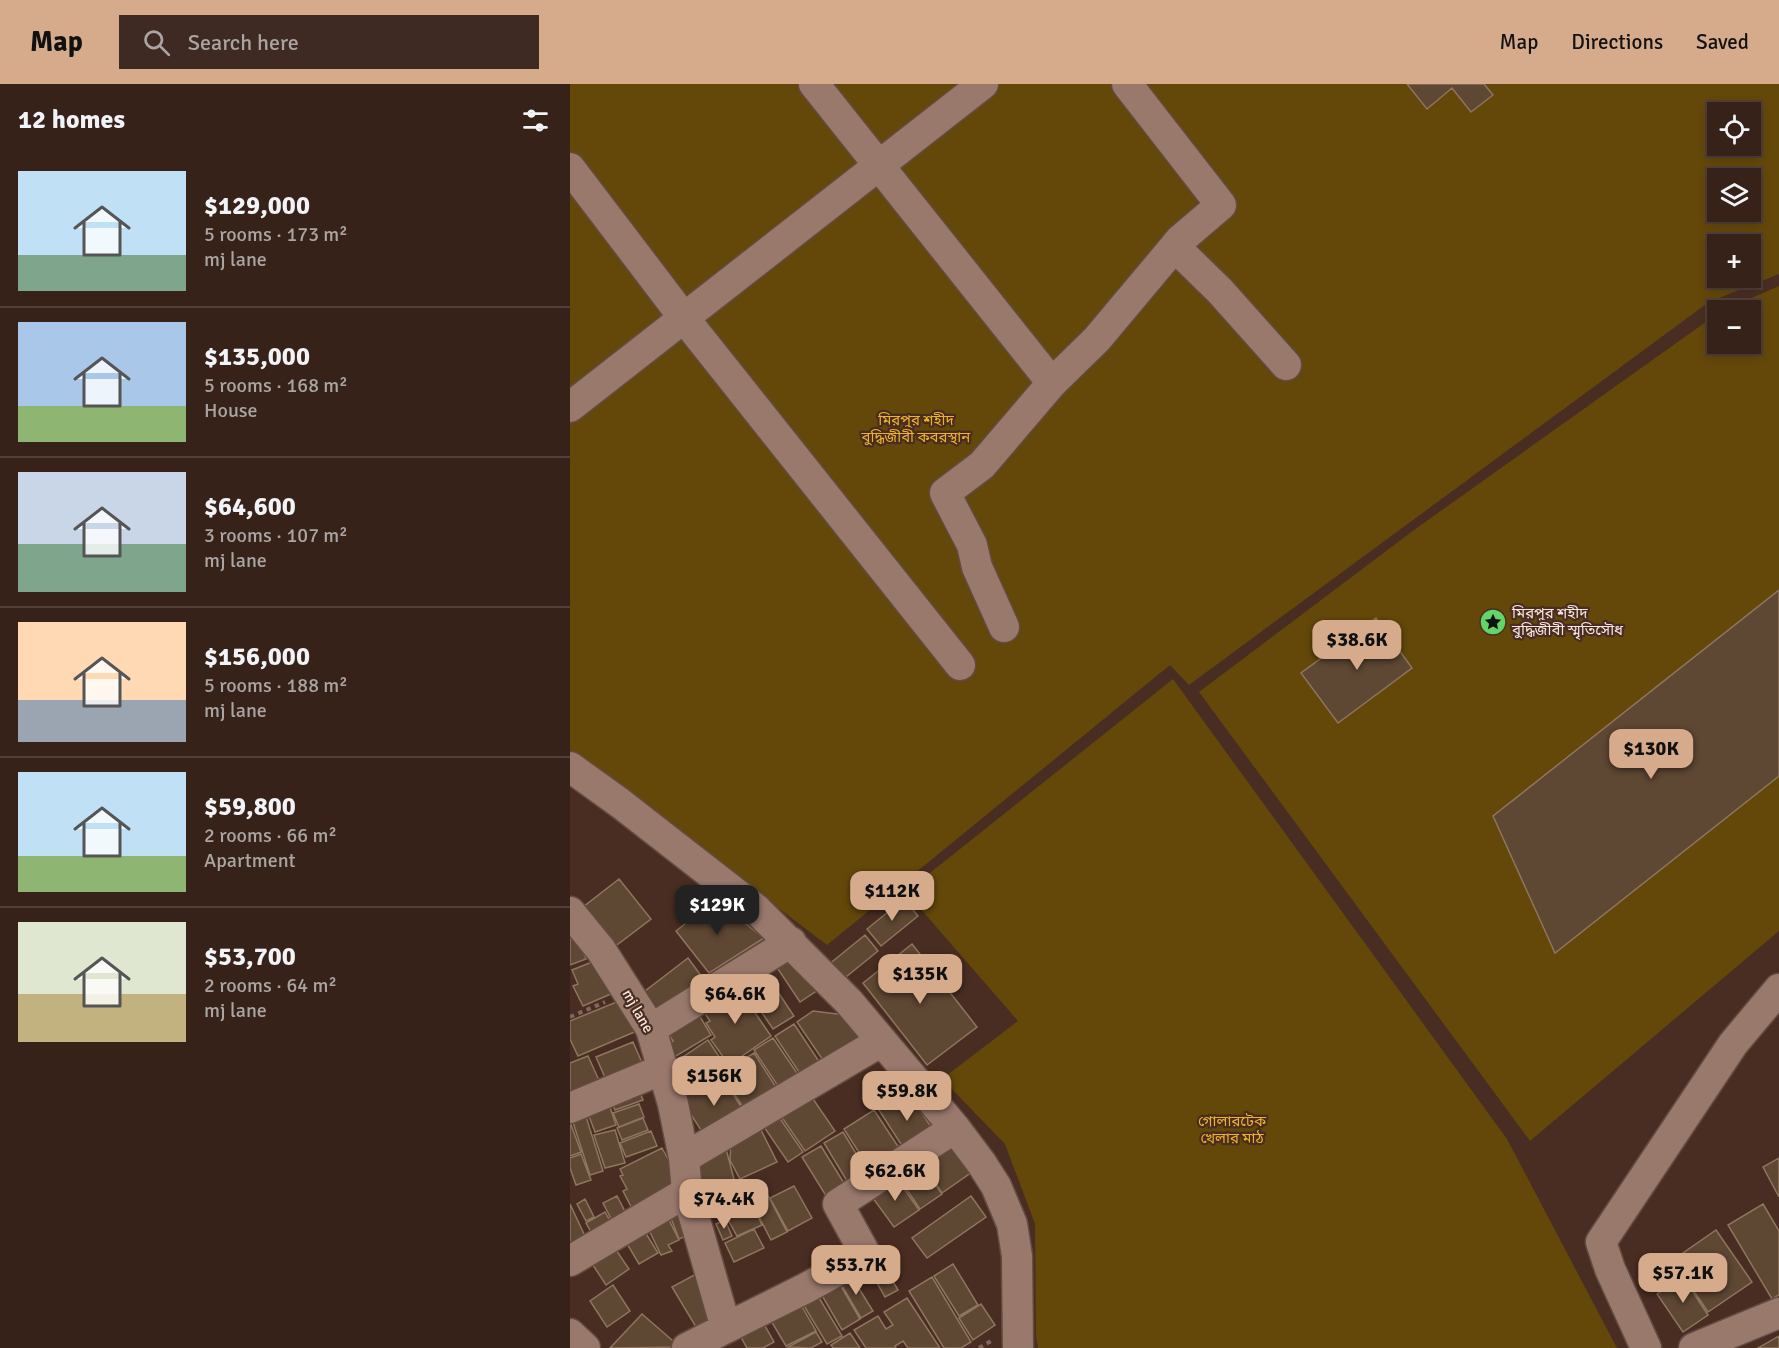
<!DOCTYPE html>
<meta charset="utf-8">
<style>
:root{--surface:#37221a;--page:#3e2a23;--text:#f1f3f6;--muted:#aaa4a2;--line:#513f39;--accent:#d6ab8b}
body{margin:0;font-family:Signika,"Noto Sans Bengali",sans-serif;background:var(--page);color:var(--text);height:100vh;display:flex;flex-direction:column;font-size:22px;white-space:nowrap}
*{box-sizing:border-box;margin:0}
p{font-size:20px;color:var(--muted)}
.icon{flex:none;width:33px;height:33px;fill:none;stroke:currentColor;stroke-width:2;stroke-linecap:round;stroke-linejoin:round}
.map{position:relative;flex:1;overflow:hidden}
.panel{display:flex;flex-direction:column;background:var(--surface);width:570px}
.panel>*{flex:none}
.tools{position:absolute;left:1137px;top:18px;display:grid;gap:12px}
.tools a{display:grid;place-items:center;width:54px;height:54px;border-radius:0px;background:var(--surface);box-shadow:0 3px 9px #0003,0 0 0 2px var(--line);font-size:30px}
.price{position:absolute;translate:-50% -51px;padding:0 14px;border-radius:12px;background:var(--accent);color:#111;font-size:20px;line-height:39px;filter:drop-shadow(0 2px 3px #0008)}
.price::after{content:'';position:absolute;left:50%;top:36px;width:18px;height:14px;margin-left:-9px;background:inherit;clip-path:polygon(0 0,100% 0,50% 100%)}
.price.on{background:#222;color:#fff}
ul{padding:0;list-style:none}
li{display:flex;align-items:center;gap:18px;height:150px;padding:0 18px}
li+li{border-top:2px solid var(--line)}
li span{display:grid;place-items:center;flex:none;width:168px;height:120px;border-radius:0px;color:#555}
li>.icon{margin-inline-start:auto}
span .icon{width:72px;height:72px;fill:#fffc;stroke-width:1}
li b{font-size:26px}
h2{display:flex;justify-content:space-between;align-items:center;height:72px;padding:0 18px;font-size:26px}
header{display:flex;align-items:center;gap:36px;box-sizing:border-box;height:84px;padding:0 30px;background:var(--accent);color:#111}
header strong{font-size:28px}
nav{display:flex;gap:33px;margin-inline-start:auto;font-size:21px}
.search{width:420px;height:54px;background:var(--page);display:flex;align-items:center;gap:15px;box-sizing:border-box;padding:0 21px;border-radius:0px;color:var(--muted);font-size:22px}
main{display:flex;flex:1;min-height:0}
.map>svg:first-child{display:block}
.green{fill:#63480a;fill-rule:evenodd}
.building{fill:#5e4733;stroke:#8e755f;stroke-width:1.5}
.lines{fill:none;stroke-linecap:round;stroke-linejoin:round}
.minor-casing{stroke:#634b42;stroke-width:33}
.path{stroke:#80675d;stroke-width:4;stroke-dasharray:4.5 4.5;stroke-linecap:butt}
.minor{stroke:#9a796d;stroke-width:30}
.labels{text-anchor:middle;stroke-width:4.5;stroke-linejoin:round;paint-order:stroke}
.park-label{font-size:15px;fill:#efb327;stroke:#492d22}
.poi-label{font-size:15px;fill:#f8e6df;stroke:#492d22;text-anchor:start}
.street-label{font-size:15px;fill:#f8e6df;stroke:#492d22}
</style>
<header>
<strong>Map</strong>
<div class="search"><svg class="icon" aria-label="search" viewBox="0 0 24 24"><circle cx="10" cy="10" r="6"/><path d="M15 15l6 6"/></svg>Search here</div>
<nav><a>Map</a><a>Directions</a><a>Saved</a></nav>
</header>
<main>
<section class="panel">
<h2>12 homes<svg class="icon" aria-label="filters" viewBox="0 0 24 24"><path d="M4 7h16M4 17h16"/><circle cx="9" cy="7" r="2"/><circle cx="15" cy="17" r="2"/></svg></h2>
<ul>
<li><span style="background:linear-gradient(#bfe0f5 70%,#7fa58c 0)"><svg class="icon" aria-label="home" viewBox="0 0 24 24"><path d="M3 11l9-7 9 7M6 9v11h12V9"/></svg></span><div><b>$129,000</b><p>5 rooms · 173 m²</p><p>mj lane</p></div></li>
<li><span style="background:linear-gradient(#a9c7e8 70%,#8fb573 0)"><svg class="icon" aria-label="home" viewBox="0 0 24 24"><path d="M3 11l9-7 9 7M6 9v11h12V9"/></svg></span><div><b>$135,000</b><p>5 rooms · 168 m²</p><p>House</p></div></li>
<li><span style="background:linear-gradient(#c9d6e8 60%,#7fa58c 0)"><svg class="icon" aria-label="home" viewBox="0 0 24 24"><path d="M3 11l9-7 9 7M6 9v11h12V9"/></svg></span><div><b>$64,600</b><p>3 rooms · 107 m²</p><p>mj lane</p></div></li>
<li><span style="background:linear-gradient(#ffd9b3 65%,#9aa5b1 0)"><svg class="icon" aria-label="home" viewBox="0 0 24 24"><path d="M3 11l9-7 9 7M6 9v11h12V9"/></svg></span><div><b>$156,000</b><p>5 rooms · 188 m²</p><p>mj lane</p></div></li>
<li><span style="background:linear-gradient(#bfe0f5 70%,#8fb573 0)"><svg class="icon" aria-label="home" viewBox="0 0 24 24"><path d="M3 11l9-7 9 7M6 9v11h12V9"/></svg></span><div><b>$59,800</b><p>2 rooms · 66 m²</p><p>Apartment</p></div></li>
<li><span style="background:linear-gradient(#dfe7d0 60%,#c2b280 0)"><svg class="icon" aria-label="home" viewBox="0 0 24 24"><path d="M3 11l9-7 9 7M6 9v11h12V9"/></svg></span><div><b>$53,700</b><p>2 rooms · 64 m²</p><p>mj lane</p></div></li>
</ul>
</section>
<div class="map">
<svg width="1209" height="1264" viewBox="0 0 1209 1264">
<rect width="100%" height="100%" fill="#492d22"/>
<path class="green" d="M0,0H1209V190L1139,218L619,601L600,581L257,861L0,666ZM1148,28H1180V62H1148ZM1148,94H1180V128H1148ZM1148,160H1180V194H1148Z
M1209,202V847L960,1057L629,608L844,446L1147,230L1148,260H1180V226H1154Z
M603,595L937,1055L1047,1264H468L466,1252L465,1140L435,1060L372,995L448,937L336,808Z"/>
<path class="building" d="M837,0H914L923,11L901,28L882,4L857,25Z
M1209,506V692L985,869L923,732Z
M806,534L842,584L768,639L731,589Z
M49,795L81,835L39,867L8,827Z
M334,815L348,832L311,862L297,845Z
M145,816L194,854L139,889L106,847Z
M0,847L10,860L16,875L0,881Z
M295,851L308,867L271,897L258,881Z
M342,860L407,943L357,981L293,899Z
M225,865L251,904L230,918L204,879Z
M118,874L135,897L87,933L70,911Z
M27,876L43,909L13,922L3,902L8,900L2,886Z
M198,893L224,932L203,945L177,907Z
M166,901L201,952L159,981L141,956L145,953L136,939L140,937L132,925Z
M54,915L69,946L8,972L0,955V937Z
M126,926L141,951L101,975L94,963L103,957L95,944Z
M243,927L275,931L293,958L257,982L227,938Z
M224,940L254,985L235,997L205,952Z
M203,954L233,998L214,1011L184,966Z
M138,956L154,980L112,1009L103,994L107,977Z
M63,958L77,990L40,1005L26,973Z
M184,969L211,1011L178,1031L151,989Z
M18,972L32,1003L0,1017V979Z
M150,990L177,1032L138,1057L111,1015Z
M68,1003L73,1016L45,1026L39,1013Z
M336,1005L367,1052L338,1071L307,1023Z
M241,1012L265,1047L235,1067L211,1032Z
M39,1020L46,1041L25,1048L17,1027Z
M69,1020L74,1033L49,1043L43,1029Z
M14,1026L33,1087L20,1091L0,1029Z
M304,1026L335,1073L304,1092L274,1045Z
M209,1033L233,1068L218,1078L194,1043Z
M73,1034L78,1046L52,1056L47,1044Z
M0,1038L11,1068L0,1072Z
M189,1042L207,1078L170,1095L160,1076L161,1055Z
M45,1046L55,1079L35,1084L24,1051Z
M81,1047L87,1062L56,1073L50,1059Z
M273,1048L299,1091L280,1102L254,1059Z
M378,1055L402,1088L372,1109L349,1075Z
M155,1061L164,1095L134,1106L122,1078Z
M251,1062L277,1104L258,1115L232,1073Z
M92,1064L116,1108L66,1132L53,1107L57,1105L50,1092L53,1091L50,1085Z
M11,1070L21,1096L6,1101L0,1084V1074Z
M1209,1074V1113L1193,1083Z
M348,1076L372,1110L350,1125L327,1091Z
M325,1092L349,1126L324,1143L300,1110Z
M192,1100L217,1148L201,1156L176,1108Z
M224,1102L242,1134L218,1147L200,1114Z
M47,1112L62,1141L48,1148L33,1119Z
M401,1112L416,1133L357,1174L342,1154Z
M15,1115L24,1133L16,1137L7,1120Z
M0,1120L21,1165L0,1180Z
M120,1120L123,1149L109,1155L99,1129Z
M1193,1120L1209,1147V1211L1202,1215L1158,1141Z
M183,1122L192,1141L167,1152L157,1134Z
M35,1128L47,1149L28,1160L16,1139Z
M96,1130L109,1156L98,1161L102,1167L91,1171L78,1144Z
M155,1136L162,1152L153,1156L146,1140Z
M72,1143L88,1169L69,1180L53,1153Z
M184,1145L194,1164L164,1178L155,1159Z
M1146,1146L1182,1198L1138,1228L1103,1176Z
M42,1160L59,1185L36,1201L19,1175Z
M1100,1174L1111,1192L1087,1207L1075,1190Z
M383,1180L408,1221L389,1232L364,1192Z
M314,1182L328,1206L315,1213L301,1188Z
M126,1190L142,1246L132,1253L102,1203Z
M280,1190L303,1227L291,1234L269,1197Z
M362,1193L401,1258L391,1264H374L339,1207Z
M1113,1193L1138,1231L1113,1248L1087,1210Z
M268,1197L290,1235L272,1246L250,1208Z
M43,1201L60,1227L37,1243L20,1217Z
M245,1207L272,1252L257,1260L230,1215Z
M227,1214L246,1247L216,1262L197,1230Z
M337,1214L370,1264H338L333,1257L325,1262L326,1264H296L284,1246L308,1232L316,1245L323,1241L314,1228Z
M411,1220L425,1241L403,1256L389,1234Z
M72,1230L110,1263L40,1264Z
M190,1233L204,1258L193,1264H177L167,1246Z
M246,1248L252,1258L241,1264L218,1263Z
M280,1249L290,1264H263L261,1261Z
M1209,1252V1264H1188Z"/>
<g class="lines">
<defs>
<path id="minor" d="M244,0L482,299
M0,84L114,234L390,581
M605,163L650,207L716,281
M0,323L413,0
M434,543L407,483L402,461L375,409L412,381L482,299L527,255L610,156L651,121L557,0
M0,683L50,719L186,825L279,918L385,1044L412,1080L426,1102L442,1140L447,1172L448,1264
M0,828L31,866L81,945L103,1020L114,1074L117,1108L156,1244L117,1264
M81,945L221,858
M0,1024L93,985
M114,1074L312,957
M0,1177L117,1108
M156,1244L236,1204L296,1171L268,1120L385,1044
M0,1250L15,1264
M1076,1264L1040,1185L1031,1158L1163,960L1209,905
M1124,1264L1209,1229"/>
</defs>
<use href="#minor" class="minor-casing"/>
<path class="path" d="M0,933L35,918
M409,1264L421,1257"/>
<use href="#minor" class="minor"/>
</g>
<defs>
<symbol id="sight-disc" viewBox="-11 -11 22 22"><circle r="9.5" fill="#62d469" stroke="#492d22"/><path d="M0-6L1.8-2.2L6-1.7L2.9 1.2L3.7 5.4L0 3.3L-3.7 5.4L-2.9 1.2L-6-1.7L-1.8-2.2Z" fill="#111"/></symbol>
</defs>
<g fill-rule="evenodd">
<use href="#sight-disc" x="908" y="523" width="30" height="30"/>
</g>
<g class="labels">
<g class="park-label">
<text x="346" y="341">মিরপুর শহীদ<tspan x="346" dy="17">বুদ্ধিজীবী কবরস্থান</tspan></text>
<text x="662" y="1042">গোলারটেক<tspan x="662" dy="17">খেলার মাঠ</tspan></text>
</g>
<g class="poi-label">
<text x="942" y="534">মিরপুর শহীদ<tspan x="942" dy="17">বুদ্ধিজীবী স্মৃতিসৌধ</tspan></text>
</g>
<g class="street-label">
<text transform="translate(68 927) rotate(60)" y="5">mj lane</text>
</g>
</g>
</svg>
<div class="tools">
<a><svg class="icon" aria-label="locate" viewBox="0 0 24 24"><circle cx="12" cy="12" r="6"/><path d="M12 2v4M12 18v4M2 12h4M18 12h4"/></svg></a>
<a><svg class="icon" aria-label="layers" viewBox="0 0 24 24"><path d="M12 4l9 5-9 5-9-5zM3 14l9 5 9-5"/></svg></a>
<a>+</a>
<a>−</a>
</div>
<b class="price" style="left:787px;top:587px">$38.6K</b>
<b class="price" style="left:1081px;top:696px">$130K</b>
<b class="price" style="left:322px;top:838px">$112K</b>
<b class="price on" style="left:147px;top:852px">$129K</b>
<b class="price" style="left:350px;top:921px">$135K</b>
<b class="price" style="left:165px;top:941px">$64.6K</b>
<b class="price" style="left:144px;top:1023px">$156K</b>
<b class="price" style="left:337px;top:1038px">$59.8K</b>
<b class="price" style="left:325px;top:1118px">$62.6K</b>
<b class="price" style="left:154px;top:1146px">$74.4K</b>
<b class="price" style="left:286px;top:1212px">$53.7K</b>
<b class="price" style="left:1113px;top:1220px">$57.1K</b>
</div>
</main>
